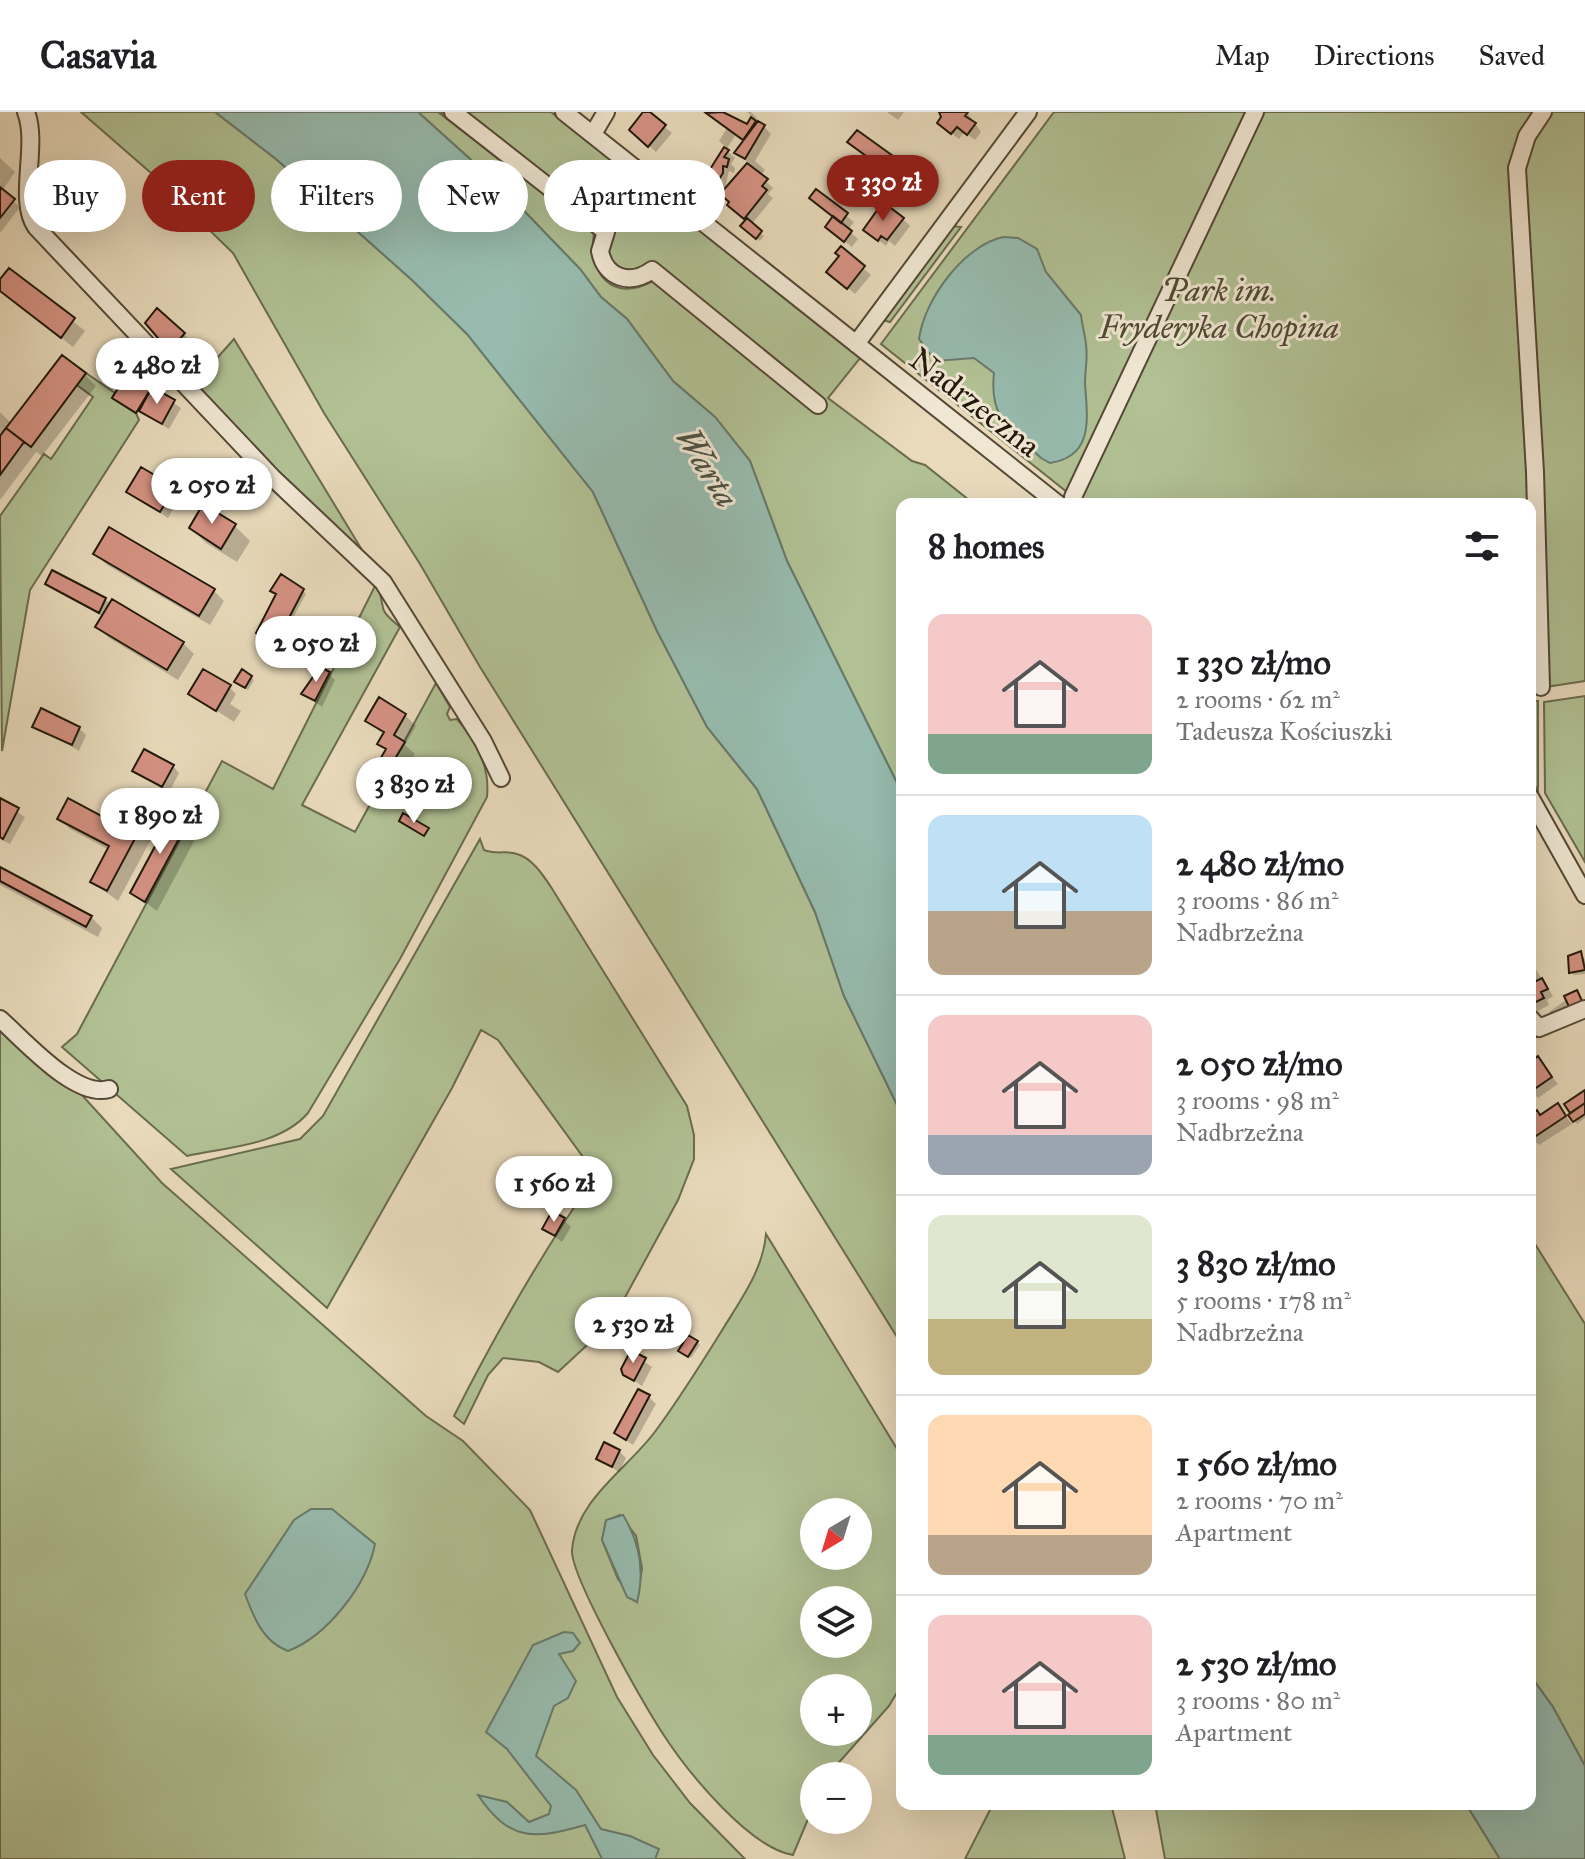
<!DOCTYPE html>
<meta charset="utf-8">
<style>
:root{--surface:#fff;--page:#f6f6f6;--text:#202124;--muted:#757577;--line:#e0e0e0;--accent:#8f2418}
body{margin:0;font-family:"IM FELL Great Primer",serif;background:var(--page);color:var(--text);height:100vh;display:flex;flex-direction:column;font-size:30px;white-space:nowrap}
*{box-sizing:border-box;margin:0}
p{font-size:26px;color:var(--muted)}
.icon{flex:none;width:44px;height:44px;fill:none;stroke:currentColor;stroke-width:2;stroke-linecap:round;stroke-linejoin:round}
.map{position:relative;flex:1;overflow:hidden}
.drawer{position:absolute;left:896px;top:386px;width:640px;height:1312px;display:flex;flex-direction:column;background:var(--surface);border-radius:16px;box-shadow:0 8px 32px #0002}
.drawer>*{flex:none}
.guide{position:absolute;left:24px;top:48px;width:752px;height:72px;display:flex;gap:16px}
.needle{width:52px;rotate:218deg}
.fabs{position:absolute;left:800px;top:1386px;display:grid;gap:16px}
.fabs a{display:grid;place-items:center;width:72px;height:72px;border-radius:50%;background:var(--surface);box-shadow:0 8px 32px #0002;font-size:40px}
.price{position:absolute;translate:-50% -68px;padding:0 18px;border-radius:28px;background:#fff;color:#222;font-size:26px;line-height:52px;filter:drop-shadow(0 2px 4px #0008)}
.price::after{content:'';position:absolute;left:50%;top:48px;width:24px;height:18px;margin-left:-12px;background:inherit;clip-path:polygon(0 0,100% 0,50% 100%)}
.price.selected{background:var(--accent);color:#fff}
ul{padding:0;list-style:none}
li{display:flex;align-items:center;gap:24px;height:200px;padding:0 32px}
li+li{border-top:2px solid var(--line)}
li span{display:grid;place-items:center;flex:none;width:224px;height:160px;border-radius:16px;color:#555}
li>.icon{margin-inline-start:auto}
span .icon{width:96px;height:96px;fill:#fffc;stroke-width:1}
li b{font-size:34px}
h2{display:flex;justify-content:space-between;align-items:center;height:96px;padding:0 32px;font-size:34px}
.chip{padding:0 28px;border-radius:36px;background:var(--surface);box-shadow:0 8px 32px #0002;font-size:28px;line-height:72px}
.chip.selected{background:var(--accent);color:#fff}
header{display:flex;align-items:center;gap:48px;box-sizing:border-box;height:112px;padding:0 40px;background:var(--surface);border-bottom:2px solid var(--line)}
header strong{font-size:38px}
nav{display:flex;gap:44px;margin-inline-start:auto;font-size:28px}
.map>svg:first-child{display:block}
.green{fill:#b1c194;stroke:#6a6c4f;stroke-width:2;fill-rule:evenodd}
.water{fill:#97bbae;stroke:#687a6c;stroke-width:2}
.shadow{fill:#0003;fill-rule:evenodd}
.building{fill:#d59283;stroke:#22180a;stroke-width:2}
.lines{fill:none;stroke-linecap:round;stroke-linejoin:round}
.street-casing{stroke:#544836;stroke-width:20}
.street{stroke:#f0e7d3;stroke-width:16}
.labels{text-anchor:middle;stroke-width:6;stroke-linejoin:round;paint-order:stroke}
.park-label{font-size:32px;font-style:italic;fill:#4d4b33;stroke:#f0e7d3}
.street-label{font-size:32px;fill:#22180a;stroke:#f0e7d3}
.water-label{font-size:34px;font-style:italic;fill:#4b5143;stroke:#f0e7d3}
</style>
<header>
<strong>Casavia</strong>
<nav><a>Map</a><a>Directions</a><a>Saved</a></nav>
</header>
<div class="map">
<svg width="1585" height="1747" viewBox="0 0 1585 1747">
<rect width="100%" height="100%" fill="#e8dabb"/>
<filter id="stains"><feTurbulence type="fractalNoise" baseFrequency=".0025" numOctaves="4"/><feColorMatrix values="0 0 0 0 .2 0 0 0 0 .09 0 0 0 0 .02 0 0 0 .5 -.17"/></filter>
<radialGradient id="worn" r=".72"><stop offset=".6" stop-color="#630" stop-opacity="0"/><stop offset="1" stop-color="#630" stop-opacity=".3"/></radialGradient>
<path class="green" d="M81,0H215L276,47L412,168L467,222L593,380L657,519L707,615L757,677L815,800L844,884L902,1003V1233L480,555L420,452L324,301L233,141L151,61Z
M418,0H438L594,121C588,160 611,192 653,169L815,300L653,165L634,174L610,168L599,121L441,0H551L861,245L828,286L912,349L925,353L974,392H902V681L787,449L750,349L715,305L673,269L627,207L601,185L580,157L501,75Z
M1054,0H1585V569L1546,575L1530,570V392H1082L881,232Z
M952,114L961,115L890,210L882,208Z
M234,227L362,438L291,375L193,273Z
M86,261L115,281L112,286L136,301L139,308L30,478L2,639L0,404L44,342L51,347L93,285L77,273Z
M376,472C389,499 373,493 400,515L302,693L355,720L436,571L450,595L447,602L450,608L457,607C477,630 490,654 487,685L400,847L308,1001C279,1034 227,1035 187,1044L62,935L77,922L222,649L273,677Z
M1585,584V750L1545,681L1544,590Z
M1530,589H1538V679L1530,665Z
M480,727L484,738C496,743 507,738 517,742C532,746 543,763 551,775L687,994L694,1023V1047L678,1088L611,1211L558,1260L539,1250L503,1246L488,1263L464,1312L454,1304C496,1221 543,1139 596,1063L498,928L481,918L452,976L327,1196L171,1057L300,1027L323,1004Z
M0,919L81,982L162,1071L426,1304L463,1329L530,1398L617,1585L653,1643L690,1691L745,1747H0Z
M766,1122L902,1345V1572L889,1594L827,1664H814V1693L793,1743C749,1736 687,1659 663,1622C645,1594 570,1464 572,1438C576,1388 626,1358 654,1321C678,1289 699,1255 721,1220C739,1190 763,1159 766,1122ZM814,1400H858V1444H814ZM620,1403L636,1424L642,1456L637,1490L618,1467L602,1428L606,1409ZM814,1488H858V1532H814ZM814,1576H858V1620H814Z
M1530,1124L1585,1212V1654L1553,1595L1530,1563Z
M993,1692H1111L1125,1747H965Z
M1155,1692H1466L1500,1747H1165Z"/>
<path class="water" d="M215,0H418L501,75L580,157L601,185L627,207L673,269L715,305L750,349L787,449L902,681V1003L844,884L815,800L757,677L707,615L657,519L593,380L467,222L412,168L276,47Z
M1003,125L1018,126L1037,137L1046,160L1081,203C1082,214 1085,221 1086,233C1088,245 1085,258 1085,271C1087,305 1095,344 1050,351L1041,346C1009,316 989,306 994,261L974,246L935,249L919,227C924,187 965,133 1003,125Z
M311,1397H332L375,1432C367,1473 327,1524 288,1539C263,1530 254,1506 245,1482L294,1408Z
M623,1403C639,1429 645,1459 637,1490L627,1485L602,1428L606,1408Z
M564,1520L573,1521L580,1531L573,1539L559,1542L576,1569L568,1586L554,1594L536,1644L576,1678L601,1717L630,1724L659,1737L655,1747H602L585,1713C536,1727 510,1731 478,1683L507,1690L529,1710L549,1702L551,1694L507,1637L486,1620L533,1533Z
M1530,1563L1553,1595L1585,1654V1747H1500L1466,1692H1530Z"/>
<path class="shadow" d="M646,0L672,21L656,40L638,25Z
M709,0H720L748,15L753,5L747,0H751L771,22L755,49L765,58L760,64L773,76L768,82L773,86L751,113L764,124L760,129L743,114L747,109L721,80L714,91L699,78L726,35L719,29L727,16ZM736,22L745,29L737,41L749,51L724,81L729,59L734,61L735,56L731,52L735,46L726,38Z
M887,0H904L898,8Z
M940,0H967L981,20L975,28L964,20L959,27L947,18Z
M857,20L899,53L892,63L857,37Z
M0,46L15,60L2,79L20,95L0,121Z
M90,77L97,84L92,90L102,99L91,112L71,96Z
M816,80L854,110L848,118L858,127L852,135L834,121L835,105Z
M903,107L910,114L895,134L889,129L886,134L873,124Z
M841,137L871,163L855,182L836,166Z
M9,158L85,219L73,235L0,178V170Z
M184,222L190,229L175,247L163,237L160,226Z
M85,263L96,274L42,344L36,340L0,388V300L12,312Z
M154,272L159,281L181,296L169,317L114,286Z
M174,377L181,384L168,406L129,380Z
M204,395L235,414L250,429L237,450L206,431L191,416Z
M96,442L213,478L224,489L210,513L107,453Z
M47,472L105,488L183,531L194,542L178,568L109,526L98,515L104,505Z
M303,479L306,482L279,532L261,523L278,483Z
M334,527L341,534L332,551L303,533Z
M329,562L335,568L322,595L304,582Z
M251,565L254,568L248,578L239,572Z
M229,575L236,582L230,592L241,599L234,610L191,582Z
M405,603L416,614L405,633L415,642L402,665L397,662L384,684L370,674L387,639L379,632L384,623L367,609Z
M35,614L79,616L86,623L79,639Z
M173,654L179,661L169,681L135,659Z
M445,655L470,677L458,691L440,675Z
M0,689L25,705L10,732L0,727Z
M153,692L164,703L118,789L92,770L109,738L70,717L59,706L121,717Z
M188,709L199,720L157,799L133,781Z
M0,757L91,805L102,816L98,825L0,773Z
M1581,841L1585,848V862L1574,863L1571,860Z
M1535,856L1553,884L1547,888L1549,893L1538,899L1530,891V859Z
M1577,880L1585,894L1552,905L1549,900Z
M1530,952L1544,954L1558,972L1538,986L1530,978Z
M1585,980V1006L1577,1012L1569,1004L1573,1002L1567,993Z
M1558,994L1572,1012L1539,1033L1530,1025V1005H1541Z
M564,1108L571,1115L562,1130L544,1117Z
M697,1230L700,1233L691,1246L684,1241Z
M632,1241L652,1255L642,1274L625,1262Z
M649,1285L656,1292L633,1333L616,1321Z
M619,1339L626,1346L619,1360L598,1347Z"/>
<path class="building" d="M643,0H650L666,13L648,35L629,18Z
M723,0L747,12L751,5L756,9L743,28L706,1Z
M939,0H968L965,4L976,11L967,23L957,15L951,22L937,11L941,5Z
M758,9L765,13L745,47L734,41Z
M857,18L893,44L884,57L847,30Z
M724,35L729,38L724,45L729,47L727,55L723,54V61L707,86L697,78Z
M747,51L768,67L762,74L767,78L744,107L727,93L729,90L720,82Z
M80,66L92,76L86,82L96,90L83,107L61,89Z
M0,75L15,87L0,106Z
M816,77L848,101L841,111L809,86Z
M883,90L904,106L887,128L881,124L878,129L863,118Z
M833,104L852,119L844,130L825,115Z
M747,106L762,119L756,127L740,114Z
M841,134L865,154L847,177L826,160L839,144L835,141Z
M9,156L75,206L61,226L0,179V167Z
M157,196L185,221L167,242L154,231L158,226L145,211Z
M62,243L86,261L31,335L6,316Z
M137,259L155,270L136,301L112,286L120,273L127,276Z
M152,275L175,288L162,312L139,299Z
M6,316L24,330L0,363V324Z
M141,355L175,375L160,400L126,380Z
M203,392L236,412L221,437L189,416Z
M109,415L215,477L199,504L93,442Z
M52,458L106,486L99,501L45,472Z
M281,462L304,477L276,531L256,521L276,482L270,479Z
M112,487L184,530L167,558L95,515Z
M311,513L335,526L325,546L301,533Z
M320,555L330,560L315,589L301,582Z
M203,557L231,573L216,599L188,582Z
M242,557L252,564L245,576L234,570Z
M379,585L406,602L394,623L405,630L390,655L379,649L386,637L377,632L384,620L365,609Z
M41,596L80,615L72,633L32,615Z
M144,637L174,653L162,675L132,659Z
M376,647L390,655L376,679L368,674L373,664L368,661Z
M445,652L464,669L450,686L430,669Z
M137,682L154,691L107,779L90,770L109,734L57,707L68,686L120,714Z
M0,686L19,696L3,727L0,725Z
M174,699L189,708L145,790L130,781Z
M403,701L429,716L424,724L399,709Z
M0,755L92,804L86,815L0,769Z
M1581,839L1585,858L1569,861L1568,844Z
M1542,866L1548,877L1541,880L1544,886L1530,893V872Z
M1577,878L1583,891L1570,897L1564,884Z
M1538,944L1552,965L1530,980V950Z
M1585,978V991L1570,1001L1564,992Z
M1558,991L1566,1004L1530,1028V1002L1537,998L1540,1003Z
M1585,991V1002L1573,1010L1568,1003Z
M552,1099L565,1106L555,1124L542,1117Z
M688,1223L698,1229L688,1245L678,1239Z
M631,1238L646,1246L634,1269L623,1263L621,1257Z
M638,1277L650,1283L626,1328L614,1321Z
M604,1330L620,1338L612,1355L596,1347Z"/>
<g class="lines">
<defs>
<path id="street" d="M26,0C39,33 17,88 36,115L273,366L383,470L483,629L501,666
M453,0L606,120L600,139C605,166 630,174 652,158L818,293
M564,0L1058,392
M593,22L606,0
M856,232L1028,0
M1073,385L1255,0
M1541,575L1535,360L1517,56L1527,24L1543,0
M1530,685L1585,783
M1530,906L1539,916L1585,897
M0,907C25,929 76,987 109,977"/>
</defs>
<use href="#street" class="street-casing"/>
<use href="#street" class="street"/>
</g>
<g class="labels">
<g class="park-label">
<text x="1219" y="189">Park im.<tspan x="1219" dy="37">Fryderyka Chopina</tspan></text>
</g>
<g class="street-label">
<text transform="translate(975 290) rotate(38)" y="11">Nadrzeczna</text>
</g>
<g class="water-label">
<text transform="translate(708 355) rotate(58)" y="12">Warta</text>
</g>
</g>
<rect width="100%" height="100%" filter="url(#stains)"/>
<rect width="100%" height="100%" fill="url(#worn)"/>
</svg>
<div class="fabs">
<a><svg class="needle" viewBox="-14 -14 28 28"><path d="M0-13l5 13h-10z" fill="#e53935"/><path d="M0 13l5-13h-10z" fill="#757577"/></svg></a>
<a><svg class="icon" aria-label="layers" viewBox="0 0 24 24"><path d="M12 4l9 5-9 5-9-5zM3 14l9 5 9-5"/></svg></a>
<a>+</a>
<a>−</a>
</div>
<b class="price selected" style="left:883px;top:111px">1 330 zł</b>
<b class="price" style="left:157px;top:294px">2 480 zł</b>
<b class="price" style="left:212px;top:414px">2 050 zł</b>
<b class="price" style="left:316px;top:572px">2 050 zł</b>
<b class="price" style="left:414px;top:713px">3 830 zł</b>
<b class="price" style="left:160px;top:744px">1 890 zł</b>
<b class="price" style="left:554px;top:1112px">1 560 zł</b>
<b class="price" style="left:633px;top:1253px">2 530 zł</b>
<div class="guide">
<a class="chip">Buy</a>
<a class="chip selected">Rent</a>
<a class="chip">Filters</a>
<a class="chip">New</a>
<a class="chip">Apartment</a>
</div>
<section class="drawer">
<h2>8 homes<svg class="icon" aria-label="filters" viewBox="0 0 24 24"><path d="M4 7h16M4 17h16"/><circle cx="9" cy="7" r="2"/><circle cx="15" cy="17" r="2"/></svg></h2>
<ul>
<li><span style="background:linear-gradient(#f6c9c9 75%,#7fa58c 0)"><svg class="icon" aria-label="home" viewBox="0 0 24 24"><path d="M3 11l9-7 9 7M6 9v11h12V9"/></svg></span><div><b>1 330 zł/mo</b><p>2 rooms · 62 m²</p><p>Tadeusza Kościuszki</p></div></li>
<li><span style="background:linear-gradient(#bfe0f5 60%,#b9a48a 0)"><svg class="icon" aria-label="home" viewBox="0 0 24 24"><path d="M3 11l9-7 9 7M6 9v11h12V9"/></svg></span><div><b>2 480 zł/mo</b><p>3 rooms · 86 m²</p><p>Nadbrzeżna</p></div></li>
<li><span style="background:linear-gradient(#f6c9c9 75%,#9aa5b1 0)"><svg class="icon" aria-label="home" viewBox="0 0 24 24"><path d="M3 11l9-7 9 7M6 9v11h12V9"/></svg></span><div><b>2 050 zł/mo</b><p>3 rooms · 98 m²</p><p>Nadbrzeżna</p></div></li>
<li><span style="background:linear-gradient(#dfe7d0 65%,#c2b280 0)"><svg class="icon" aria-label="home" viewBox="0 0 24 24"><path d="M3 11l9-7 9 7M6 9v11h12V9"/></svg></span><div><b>3 830 zł/mo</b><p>5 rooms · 178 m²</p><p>Nadbrzeżna</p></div></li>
<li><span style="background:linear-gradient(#ffd9b3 75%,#b9a48a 0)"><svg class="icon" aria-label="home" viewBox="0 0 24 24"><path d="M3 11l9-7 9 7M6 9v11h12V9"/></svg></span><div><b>1 560 zł/mo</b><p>2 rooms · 70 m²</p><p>Apartment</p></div></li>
<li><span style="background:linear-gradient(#f6c9c9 75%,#7fa58c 0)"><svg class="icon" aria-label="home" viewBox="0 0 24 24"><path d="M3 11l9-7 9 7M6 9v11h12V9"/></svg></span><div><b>2 530 zł/mo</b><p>3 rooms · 80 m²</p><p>Apartment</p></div></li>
</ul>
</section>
</div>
